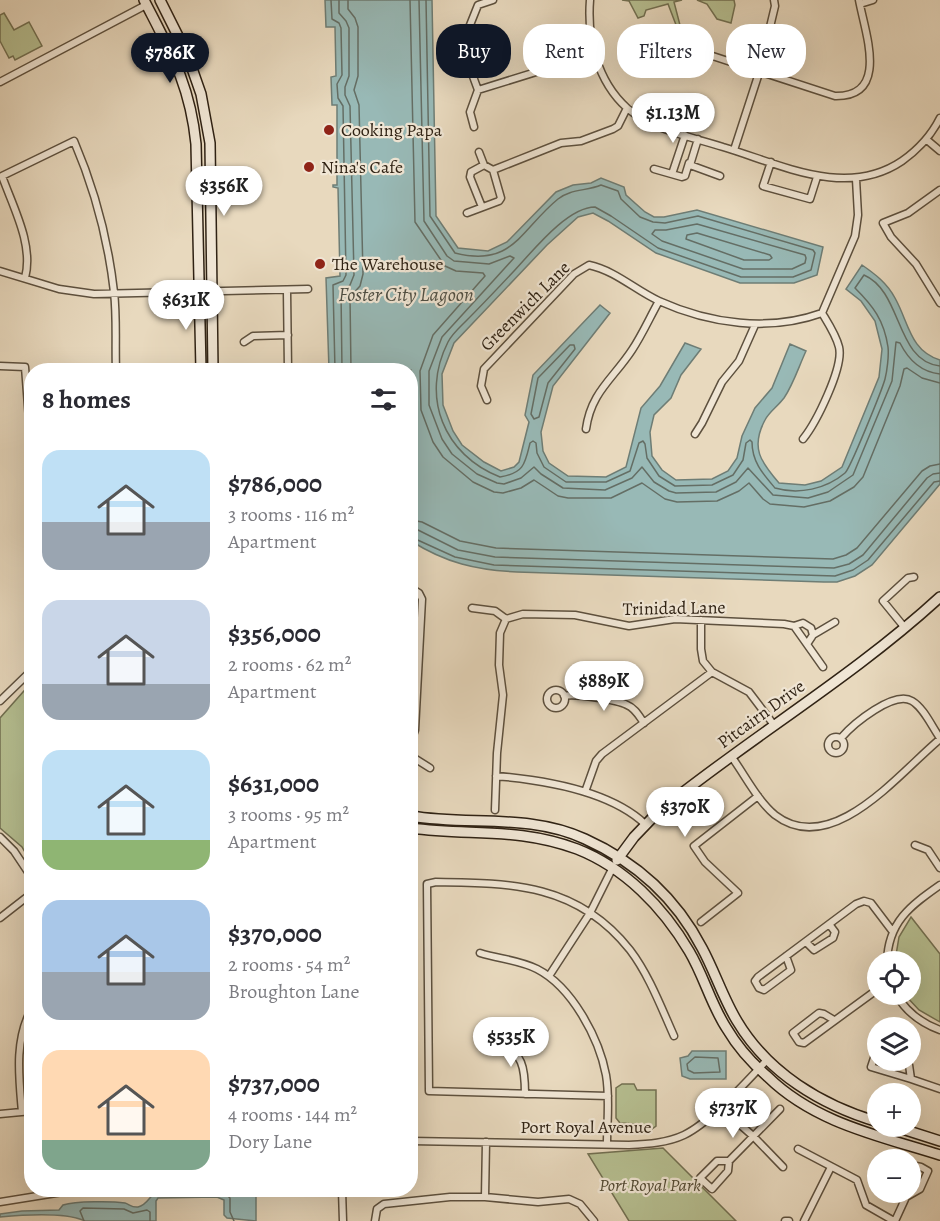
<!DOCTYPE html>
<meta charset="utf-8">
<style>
:root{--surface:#fff;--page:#f7f7f7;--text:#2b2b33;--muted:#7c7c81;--accent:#111827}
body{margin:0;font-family:Alegreya,serif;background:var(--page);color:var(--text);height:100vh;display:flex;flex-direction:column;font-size:22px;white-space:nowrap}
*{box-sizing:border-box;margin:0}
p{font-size:20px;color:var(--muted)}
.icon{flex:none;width:33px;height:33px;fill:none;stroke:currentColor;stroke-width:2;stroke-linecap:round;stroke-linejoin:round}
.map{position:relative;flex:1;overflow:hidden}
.panel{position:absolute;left:24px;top:363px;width:394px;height:834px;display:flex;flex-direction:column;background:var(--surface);border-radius:24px;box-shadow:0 6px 24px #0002}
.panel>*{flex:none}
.guide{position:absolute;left:436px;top:24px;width:412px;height:54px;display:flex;gap:12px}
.controls{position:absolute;left:867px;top:951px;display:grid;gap:12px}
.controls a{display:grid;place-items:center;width:54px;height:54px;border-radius:50%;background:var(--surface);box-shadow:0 6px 24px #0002;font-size:30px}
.price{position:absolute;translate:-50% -51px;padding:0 14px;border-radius:21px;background:#fff;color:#222;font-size:20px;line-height:39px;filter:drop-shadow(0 2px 3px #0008)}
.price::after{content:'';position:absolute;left:50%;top:36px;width:18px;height:14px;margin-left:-9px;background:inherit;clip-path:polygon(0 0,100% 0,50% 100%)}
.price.active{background:var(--accent);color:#fff}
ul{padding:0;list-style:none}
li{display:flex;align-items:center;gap:18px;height:150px;padding:0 18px}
li span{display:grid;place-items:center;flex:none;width:168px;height:120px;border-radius:18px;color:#555}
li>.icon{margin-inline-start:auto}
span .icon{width:72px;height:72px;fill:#fffc;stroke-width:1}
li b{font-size:26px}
h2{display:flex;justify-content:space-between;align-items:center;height:72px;padding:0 18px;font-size:26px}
.tag{padding:0 21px;border-radius:24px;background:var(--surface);box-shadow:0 6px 24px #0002;font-size:21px;line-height:54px}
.tag.active{background:var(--accent);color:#fff}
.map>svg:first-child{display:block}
.green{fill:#b6bf91;stroke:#727052;stroke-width:1.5}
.water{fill:#98b9b6;stroke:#6e7d75;stroke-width:1.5}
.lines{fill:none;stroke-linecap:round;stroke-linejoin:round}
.shore{stroke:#646e65;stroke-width:1.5}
.street-casing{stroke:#5d503e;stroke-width:9}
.secondary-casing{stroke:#2f2214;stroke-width:12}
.street{stroke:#f0e6d5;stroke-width:6}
.secondary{stroke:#f0e6d5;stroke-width:9}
.poi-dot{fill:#8f2418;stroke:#f0e6d5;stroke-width:2}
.labels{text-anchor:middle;stroke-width:4.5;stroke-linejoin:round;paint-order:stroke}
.poi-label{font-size:18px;fill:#2f2214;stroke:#f0e6d5;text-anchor:start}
.street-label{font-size:18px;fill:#2f2214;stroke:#f0e6d5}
.park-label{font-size:18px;font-style:italic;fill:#514933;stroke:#f0e6d5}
.water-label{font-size:20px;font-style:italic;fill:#4e4f45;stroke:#f0e6d5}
</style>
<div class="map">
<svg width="940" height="1221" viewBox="0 0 940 1221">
<rect width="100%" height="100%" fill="#e8d9be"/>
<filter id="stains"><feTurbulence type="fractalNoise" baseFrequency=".00333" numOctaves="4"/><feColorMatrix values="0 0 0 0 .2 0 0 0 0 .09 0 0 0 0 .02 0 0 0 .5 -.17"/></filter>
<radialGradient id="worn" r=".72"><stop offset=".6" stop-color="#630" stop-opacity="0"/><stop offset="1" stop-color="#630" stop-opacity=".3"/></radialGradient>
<path class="green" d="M622,0H682L674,2L681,29L678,30L668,4L646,10L644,16L638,18L629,1Z
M697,0H734L735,5L731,23L717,19L707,4Z
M4,13L14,30L29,22L42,46L15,60L13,56L9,58L0,41V15Z
M31,683V863L22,847L0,828V718Z
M911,917L940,954V1022L919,1010L905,995L910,994V962L895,961L899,937Z
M622,1084H634L637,1090H656V1126L652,1129H642L637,1124L620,1123L616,1118V1088Z
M663,1148L736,1221H629L588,1154Z"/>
<path class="water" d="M325,0H432L436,216L458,248L488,251L507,242L556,192L573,185L591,183L601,178L624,187L626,195L645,212L654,217H664L697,210L823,247L817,275L794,283H740L656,253L608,221L593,213L578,217L547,245L454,343L442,374L443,405L453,431L462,445L484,462L501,471L514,467L519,462L529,422L525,415L533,375L600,305L610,313L553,386L541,432L543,451L549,463L568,476L606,477L626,467L641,408L660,386L685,343L701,349L681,375L671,398L654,415L650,432L652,456L662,470L676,480L712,479L728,471L737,458L742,436L755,408L772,388L790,344L806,351C799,366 793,385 784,398C778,406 769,412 765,420C750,448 761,462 779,483L805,485L821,481L842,467L879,377L882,349L875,321L861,301L846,289L862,265C875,274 887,283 895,298C909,323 910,351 940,360V484L872,565L855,576L837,582H824L517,572C476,570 446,563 411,541V370H329L326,278L340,276L338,188L333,187V185H337V105H332L331,77L336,76L335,27H326Z
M692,1051H726V1079H690L682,1076L680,1058L688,1056Z
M159,1190H256V1221L227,1218L224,1215V1200L217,1197L158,1198L156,1201V1221H85C65,1212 22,1215 0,1217V1214L22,1211L59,1210L63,1205C76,1201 112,1201 125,1203C129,1204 132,1208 138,1207C148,1205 150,1194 159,1190Z"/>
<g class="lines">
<path class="shore" d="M331,0L332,19L339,23L341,28L342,75L337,84L338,98L343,106L346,275L343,281L333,285L335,370
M339,0V13L346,21L349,28V76L345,87V95L350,106L354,275L350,285L341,292L342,370
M348,0V9L355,18L358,27V76L354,90L359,105L363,274L360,286L350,297L351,370
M410,0L415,222L445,266L456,271L483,273L485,276L433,335L420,371L421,410L433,442L443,457L473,482L494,492L503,493L521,488L534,480L558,496L568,498H611L642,483L665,499L677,502L717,501L739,491L749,483L763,499L770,504L804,507L830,501L854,487L863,477L900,386L904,369L907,368L922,378L940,383
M419,0L424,221L447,256L454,261L489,264L510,256L514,258L442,337L429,371V405L442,439L452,454L477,474L497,483L504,484L521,478L534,467L541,474L563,488L605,490L632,478L642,467L654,482L669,491L676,493L716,492L736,482L748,468L773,495L808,498L828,492L853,475L892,381L896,342L900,343C908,359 921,372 940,374
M426,0L430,216L455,253C513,268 521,229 558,199C570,189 587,191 601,185L618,191L621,199L640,217L653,222L665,223L698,216L813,250L815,253L811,270L793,277H741L658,248L611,216L595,207C567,207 532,252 514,271C498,288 482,305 466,321C460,327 452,334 448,342C420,397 444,455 500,477C524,473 525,464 530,443L533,441L536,443L537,453L544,467L566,482H606L630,471L639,443L643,441L645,444L647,458L659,476L675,486L712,485L733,475L743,460L746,443L750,440L752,442C752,462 763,474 775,488C799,495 826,489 845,473C850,469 882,390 885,379C887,371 889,356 888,347C884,320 873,306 855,288L864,275C903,292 895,361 940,366
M697,224L805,255L806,258L805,263L792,269H743L662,241L652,234L655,230H666Z
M697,233L770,255L772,258L769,260H744L686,239L687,235Z
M570,345H574L575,349L548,383L539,417L534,419L531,414L538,378Z
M411,520L422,522L460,541L496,548L833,559L846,555L857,548L922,471L930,466L940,464
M411,529L418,530L458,550L495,557L834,568L849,564L863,555L927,478L933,474L940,473
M411,537L455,557L494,565L835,576L853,570L868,560L928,489L934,482L940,481
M695,1057L718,1058L720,1072L694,1073L688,1070L687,1064Z
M160,1190L163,1191L223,1192L230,1198V1212L234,1221
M84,1221L80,1211L83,1208L124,1209L133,1213L147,1210L150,1212V1221"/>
<defs>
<path id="street" d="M590,0C587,38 597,81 627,108C652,130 692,137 723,147C780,164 846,199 902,161C919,149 931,136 940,118
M860,4L873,0
M682,46L835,96C890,97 865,33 859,0
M471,49L466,35L478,5L493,0
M471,71L478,90L470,112L474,127
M0,82L146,5
M478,90L594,54
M698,139L690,165L720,176
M927,140L940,151
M734,150L759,73L775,6L774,0
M479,152L484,165
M771,162L763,186L810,199L817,177
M654,169L682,177L685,176L689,163
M672,174L685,135
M940,190L908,213L883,223L891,237L916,264L940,303
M482,207L470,177L471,172L484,165L493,170
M467,213L499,201L501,198L493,170L561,143L581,141L613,129L618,126L627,108
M0,271L59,289L94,294L308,289
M25,278C34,245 13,207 2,176L74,141C95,190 108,239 114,292C117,318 115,345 116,370
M287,291L288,370
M822,313L855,236L858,215L856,179
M244,342L253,336L288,335
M0,366L25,367L32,459
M487,400L481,386L484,369L574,274L589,265C616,271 635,290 659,301C710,324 769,332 822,313
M586,429C591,392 613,379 632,350C642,335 650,317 659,301
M695,434L702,423L722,382L739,361L755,325
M803,439C816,423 844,367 839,347C836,335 828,323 822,313
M411,588L419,593L422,599L415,730L411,741
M472,608L495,611L506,619L523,614L575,615L629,626L675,619L784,624L794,626L823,667
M701,620V649L703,661L712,672L749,692L774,725
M794,626L803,623L811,628L813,635L807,644
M905,628L883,601L908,578L914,577
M813,635L835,622
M547 699a9 9 0 1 1 18 0a9 9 0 1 1-18 0Z
M564,696C574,693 618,700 627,705C635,708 639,716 644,723
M0,701L32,670
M828 745a8 8 0 1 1 16 0a8 8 0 1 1-16 0Z
M841,738C853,724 894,690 912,701C924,708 932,727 940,738
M411,756L430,768
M731,756C745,775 757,800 775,815C832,859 900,772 940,739
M496,776C543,780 610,791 645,824
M585,792L596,761L602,754L712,672
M495,810L497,753L503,695L499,665L500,633L506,619
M0,837L14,851L32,878
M915,845L928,850L940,868
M0,918L32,893
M701,922L738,893L705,862L694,846L758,796
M806,942L814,950L833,938L835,932L829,924
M480,953C499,959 519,960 537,969C572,987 599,1038 606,1075C610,1098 607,1121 607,1144
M786,956L791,970L764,990L759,988L755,981L758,977L856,904L864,901L871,903L893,932
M887,962C888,922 910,906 940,885
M549,976L590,913L613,867
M896,994C906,1012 921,1023 940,1030
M834,1020L824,1014L819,1013L793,1033L799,1042L804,1043L878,989
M498,1040C523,1054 525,1067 525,1094
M878,1056L875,1055L871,1067L911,1079
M893,1060L909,1065L911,1079L940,1089
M608,1096L429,1091L427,884L436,882C513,883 578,884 630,950C649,975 661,1007 674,1036
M720,1107L753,1136L783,1167
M22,1112C19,1077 14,1040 32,1008
M0,1114L32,1111
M411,1141L629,1145C648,1144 667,1143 684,1135C711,1122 746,1082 767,1060
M798,1149L857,1180L866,1205L894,1221
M729,1161L728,1171L712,1189L700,1178L717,1161H729L780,1109
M342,1190L343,1221
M485,1197L486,1142
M906,1197L920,1189L928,1171L921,1167L916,1166L910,1171
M0,1202L75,1190
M375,1221L377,1209L384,1204L450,1197H485L538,1202L569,1199L580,1204L594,1221
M785,1221H789
M804,1221L831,1167
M895,1221L906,1197L905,1192"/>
<path id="secondary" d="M144,0C170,51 190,84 196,144L201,370
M160,0L187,54L201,94L210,143L213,370
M411,816C469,826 529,813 585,839C636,862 676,898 702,948C715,972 723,998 737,1021C768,1073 821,1105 878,1122
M411,828C470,836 518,827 577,849C625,868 663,907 689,951C704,976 711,1005 727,1029C737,1046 753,1064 768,1077C815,1123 880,1136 940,1155
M617,860L634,837L658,812C749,738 853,677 940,597
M893,1126L940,1141"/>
</defs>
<use href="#street" class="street-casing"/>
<use href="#secondary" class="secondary-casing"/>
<use href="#street" class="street"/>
<use href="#secondary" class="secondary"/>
</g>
<g class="poi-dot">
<circle cx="329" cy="130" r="6"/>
<circle cx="309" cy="167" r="6"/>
<circle cx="320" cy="264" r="6"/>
</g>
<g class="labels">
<g class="poi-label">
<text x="341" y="136">Cooking Papa</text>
<text x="321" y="173">Nina's Cafe</text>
<text x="332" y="270">The Warehouse</text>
</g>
<g class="street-label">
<text transform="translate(525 306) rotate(-45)" y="6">Greenwich Lane</text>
<text transform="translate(674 608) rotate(-1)" y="6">Trinidad Lane</text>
<text transform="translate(761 714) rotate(-36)" y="6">Pitcairn Drive</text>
<text x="586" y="1133">Port Royal Avenue</text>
</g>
<g class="park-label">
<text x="650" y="1191">Port Royal Park</text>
</g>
<g class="water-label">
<text x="406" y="301">Foster City Lagoon</text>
</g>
</g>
<rect width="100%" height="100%" filter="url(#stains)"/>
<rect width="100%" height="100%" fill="url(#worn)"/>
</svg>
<div class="controls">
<a><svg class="icon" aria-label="locate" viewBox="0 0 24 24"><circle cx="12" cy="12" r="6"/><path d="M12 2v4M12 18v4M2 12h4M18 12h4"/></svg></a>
<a><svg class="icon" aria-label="layers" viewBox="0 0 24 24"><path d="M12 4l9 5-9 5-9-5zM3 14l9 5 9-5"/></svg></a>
<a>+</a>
<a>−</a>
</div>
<b class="price active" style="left:170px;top:84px">$786K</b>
<b class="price" style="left:673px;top:144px">$1.13M</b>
<b class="price" style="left:224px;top:217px">$356K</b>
<b class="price" style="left:186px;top:331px">$631K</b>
<b class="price" style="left:604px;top:712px">$889K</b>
<b class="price" style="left:685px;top:838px">$370K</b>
<b class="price" style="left:511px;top:1068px">$535K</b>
<b class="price" style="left:733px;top:1139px">$737K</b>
<div class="guide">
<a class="tag active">Buy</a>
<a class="tag">Rent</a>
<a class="tag">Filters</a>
<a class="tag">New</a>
</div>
<section class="panel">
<h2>8 homes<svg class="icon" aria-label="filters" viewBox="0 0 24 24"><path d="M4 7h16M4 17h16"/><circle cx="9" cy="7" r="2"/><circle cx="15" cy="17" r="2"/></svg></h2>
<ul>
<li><span style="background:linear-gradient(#bfe0f5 60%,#9aa5b1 0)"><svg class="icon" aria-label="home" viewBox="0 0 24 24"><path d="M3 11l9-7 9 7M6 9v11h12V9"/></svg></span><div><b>$786,000</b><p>3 rooms · 116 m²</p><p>Apartment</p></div></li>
<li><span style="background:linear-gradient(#c9d6e8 70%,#9aa5b1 0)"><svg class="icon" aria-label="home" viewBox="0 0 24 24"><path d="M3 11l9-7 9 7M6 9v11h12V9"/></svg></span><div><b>$356,000</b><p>2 rooms · 62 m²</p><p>Apartment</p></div></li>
<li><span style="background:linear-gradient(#bfe0f5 75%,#8fb573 0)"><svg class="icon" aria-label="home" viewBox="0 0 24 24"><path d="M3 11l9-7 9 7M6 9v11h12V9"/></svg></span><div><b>$631,000</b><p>3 rooms · 95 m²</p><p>Apartment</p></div></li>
<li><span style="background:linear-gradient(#a9c7e8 60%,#9aa5b1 0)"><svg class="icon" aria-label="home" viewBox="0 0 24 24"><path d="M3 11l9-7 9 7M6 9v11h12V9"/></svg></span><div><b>$370,000</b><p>2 rooms · 54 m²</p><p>Broughton Lane</p></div></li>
<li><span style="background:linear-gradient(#ffd9b3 75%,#7fa58c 0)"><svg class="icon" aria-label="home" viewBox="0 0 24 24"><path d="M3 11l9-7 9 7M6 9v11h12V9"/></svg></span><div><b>$737,000</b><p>4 rooms · 144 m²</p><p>Dory Lane</p></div></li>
</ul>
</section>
</div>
